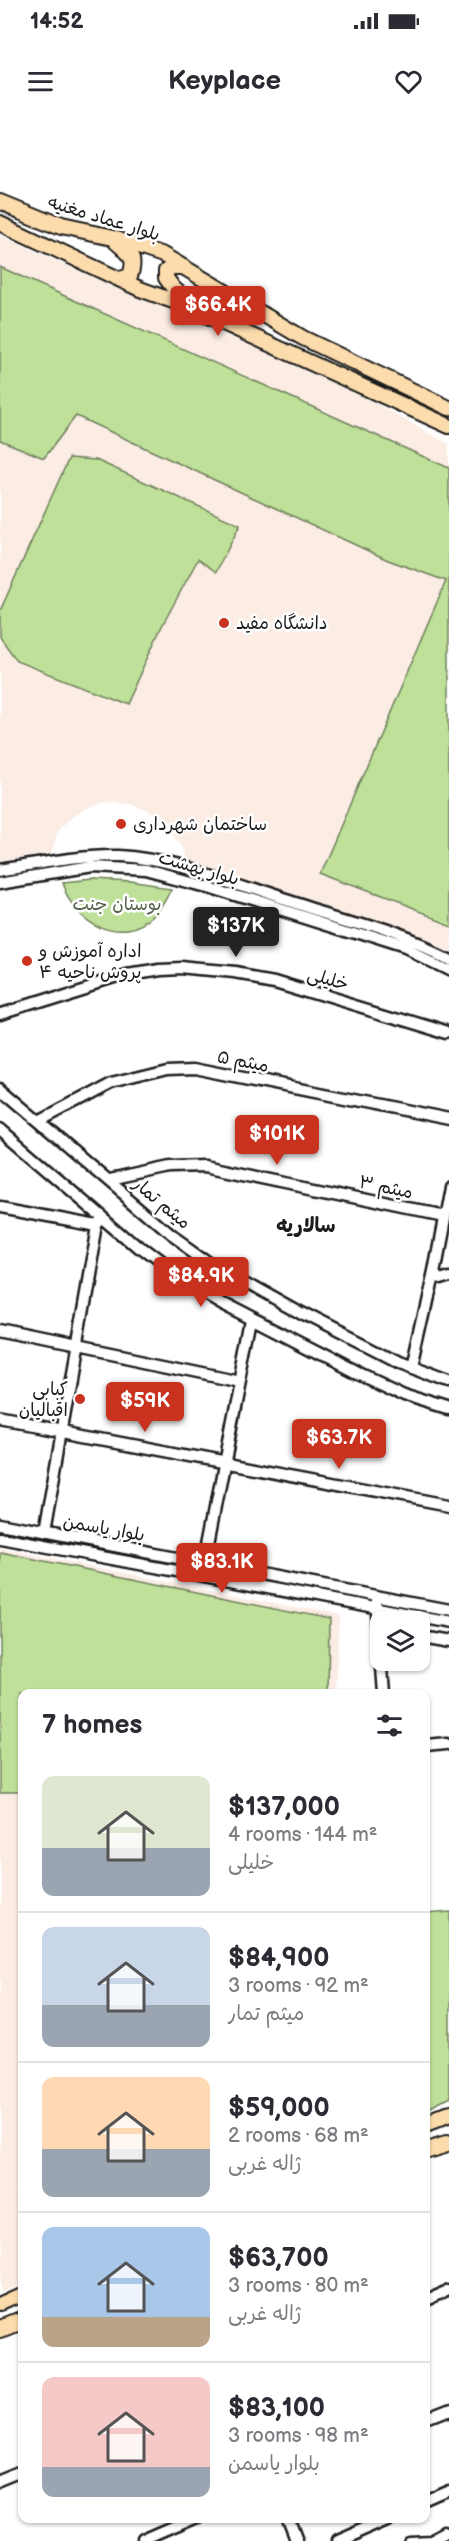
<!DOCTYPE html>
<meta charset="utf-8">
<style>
:root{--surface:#fff;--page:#f7f7f7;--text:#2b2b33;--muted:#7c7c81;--line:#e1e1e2;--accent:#c8321e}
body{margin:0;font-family:"Balsamiq Sans","Playpen Sans Arabic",sans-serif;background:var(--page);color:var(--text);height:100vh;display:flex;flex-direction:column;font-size:22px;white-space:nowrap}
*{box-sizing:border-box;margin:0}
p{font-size:20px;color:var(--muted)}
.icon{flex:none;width:33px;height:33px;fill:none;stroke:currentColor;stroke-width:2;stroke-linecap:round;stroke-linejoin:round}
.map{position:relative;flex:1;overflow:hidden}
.details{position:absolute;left:18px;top:1569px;width:412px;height:834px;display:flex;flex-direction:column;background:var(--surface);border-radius:12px;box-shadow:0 2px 4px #0004}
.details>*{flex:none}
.buttons{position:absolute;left:370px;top:1491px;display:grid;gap:12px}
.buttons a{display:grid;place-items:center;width:60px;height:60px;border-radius:12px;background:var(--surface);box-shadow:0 2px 4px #0004;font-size:30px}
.price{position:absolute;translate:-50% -51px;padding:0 14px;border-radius:6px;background:var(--accent);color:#fff;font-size:20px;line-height:39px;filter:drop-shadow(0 2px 3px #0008)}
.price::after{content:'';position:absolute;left:50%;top:36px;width:18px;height:14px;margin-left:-9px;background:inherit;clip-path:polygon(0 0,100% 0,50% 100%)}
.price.on{background:#222;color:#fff}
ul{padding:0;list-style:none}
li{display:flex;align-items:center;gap:18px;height:150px;padding:0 24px}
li+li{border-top:2px solid var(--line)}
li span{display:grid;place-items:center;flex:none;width:168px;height:120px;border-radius:12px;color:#555}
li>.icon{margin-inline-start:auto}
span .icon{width:72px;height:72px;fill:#fffc;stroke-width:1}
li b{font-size:26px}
h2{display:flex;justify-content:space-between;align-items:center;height:72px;padding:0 24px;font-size:26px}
.status{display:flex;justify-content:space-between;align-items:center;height:42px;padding:0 30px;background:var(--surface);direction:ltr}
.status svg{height:16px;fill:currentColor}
header{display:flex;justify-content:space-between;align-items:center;height:78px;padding:0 24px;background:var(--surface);font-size:27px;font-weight:600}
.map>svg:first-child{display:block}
.built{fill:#fbece4}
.green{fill:#bee099;stroke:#6d7e5a;stroke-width:1.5}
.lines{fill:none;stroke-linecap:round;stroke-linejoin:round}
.minor-casing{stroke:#1c1c1c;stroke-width:15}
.major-casing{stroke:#1c1c1c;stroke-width:18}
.minor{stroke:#fff;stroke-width:10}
.major{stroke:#fcdcac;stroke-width:14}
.poi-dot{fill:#c8321e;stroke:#fff;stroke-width:2}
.labels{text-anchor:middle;stroke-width:5;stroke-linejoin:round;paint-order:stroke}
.street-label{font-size:18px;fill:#1c1c1c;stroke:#fff}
.poi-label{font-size:18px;fill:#1c1c1c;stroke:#fff;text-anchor:start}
.park-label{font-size:18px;fill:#556148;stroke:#fff}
.neighbourhood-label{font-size:20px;font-weight:bold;fill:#1c1c1c;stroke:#fff}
</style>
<div class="status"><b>14:52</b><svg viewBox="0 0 49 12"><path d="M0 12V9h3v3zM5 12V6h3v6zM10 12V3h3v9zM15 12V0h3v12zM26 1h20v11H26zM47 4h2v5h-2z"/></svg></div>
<header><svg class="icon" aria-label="menu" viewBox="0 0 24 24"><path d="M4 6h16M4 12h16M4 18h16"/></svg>Keyplace<svg class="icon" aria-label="heart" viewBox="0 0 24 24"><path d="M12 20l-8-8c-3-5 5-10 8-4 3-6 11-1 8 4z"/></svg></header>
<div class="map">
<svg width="449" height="2421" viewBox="0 0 449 2421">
<rect width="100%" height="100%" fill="#fff"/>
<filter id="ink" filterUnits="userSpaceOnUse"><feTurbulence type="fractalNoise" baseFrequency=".0167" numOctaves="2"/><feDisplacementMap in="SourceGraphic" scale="12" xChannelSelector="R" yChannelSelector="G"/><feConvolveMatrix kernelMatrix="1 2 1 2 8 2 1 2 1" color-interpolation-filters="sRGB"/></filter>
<g filter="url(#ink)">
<path class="built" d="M0,115L121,170L197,199L373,282L449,324V829L418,815L187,746L181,726L167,705L151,692L131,684L105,682L89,687L76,694L63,705L57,714L52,733L0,742Z
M0,1428L339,1496L336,1573L22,1574V2163L0,2173Z"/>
<path class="green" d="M0,147L449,348V803L320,754L446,461L388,440L76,296L44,338L0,320Z
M69,338L96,340L240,405L216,452L198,439L162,506L126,584L17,541L0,517V491Z
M90,760L130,762L172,768C167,778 162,789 154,796C122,827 74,799 62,763Z
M0,1432L329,1499L328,1573L22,1574V1673H0Z
M449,1790V1981L426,1993V1792Z"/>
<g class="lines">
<defs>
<path id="minor" d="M0,750C39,744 79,735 118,736C175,739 232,763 286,780C340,798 398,811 449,838
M0,762L90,747L146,750L210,767L406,829L449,850
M0,894L128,854L157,849L183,848L236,853L274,860L449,913
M0,968L172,1115L214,1145L300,1193L398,1243L449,1262
M39,1001L111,963L168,949L194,948L449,999
M0,1009L139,1128L181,1160L219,1182L357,1253L404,1275L449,1289
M110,1060L170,1047L205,1046L443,1096
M449,1066L433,1150L439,1156L449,1153
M0,1087L98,1105
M0,1211L240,1261
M411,1248L433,1150
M0,1300L449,1385
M0,1404L449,1490
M44,1413L98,1105L104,1098
M0,1418L449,1502
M205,1443L252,1200
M377,1481L384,1574
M420,1516L449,1521
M426,1626L449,1624
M426,2180L449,2170
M426,2301L449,2292
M0,2363L22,2354
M426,2382L449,2372
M287,2398L296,2421
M144,2421L197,2398
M335,2421L388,2398
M411,2421L434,2420L449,2412"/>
<path id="major" d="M0,82L61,107L112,118L163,135L303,218L449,288
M0,103L140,169L184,185L449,306
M115,121C129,134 137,136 130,156L120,159
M183,147H172L166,151V158L174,169L191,183
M426,2005L449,1996
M426,2029L449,2022
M0,2186L22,2176
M0,2210L22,2201"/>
</defs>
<use href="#minor" class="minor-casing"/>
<use href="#major" class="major-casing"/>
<use href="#minor" class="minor"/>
<use href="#major" class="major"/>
</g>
</g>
<g class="poi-dot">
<circle cx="224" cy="503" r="6"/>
<circle cx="121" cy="704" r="6"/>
<circle cx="27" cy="841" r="6"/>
<circle cx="80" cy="1279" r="6"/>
</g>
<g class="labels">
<g class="street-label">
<text transform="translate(104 98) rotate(17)" y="6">بلوار عماد مغنیه</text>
<text transform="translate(199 748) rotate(16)" y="6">بلوار بهشت</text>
<text transform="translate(328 859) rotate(16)" y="6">خلیلی</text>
<text transform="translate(243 941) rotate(11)" y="6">میثم ۵</text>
<text transform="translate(386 1067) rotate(12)" y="6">میثم ۳</text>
<text transform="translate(162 1083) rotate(40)" y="6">میثم تمار</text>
<text transform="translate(104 1408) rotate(10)" y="6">بلوار یاسمن</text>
</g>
<g class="poi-label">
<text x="236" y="509">دانشگاه مفید</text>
<text x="133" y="710">ساختمان شهرداری</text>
<text x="39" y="837">اداره آموزش و<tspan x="39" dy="21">پروش ناحیه ۴</tspan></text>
<text x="68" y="1275" text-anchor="end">کبابی<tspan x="68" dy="21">اقبالیان</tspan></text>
</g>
<g class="park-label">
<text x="117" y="790">بوستان جنت</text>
</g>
<g class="neighbourhood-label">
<text x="306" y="1112">سالاریه</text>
</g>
</g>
</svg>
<div class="buttons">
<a><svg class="icon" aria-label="layers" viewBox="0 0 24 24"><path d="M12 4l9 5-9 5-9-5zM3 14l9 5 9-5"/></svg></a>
</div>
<b class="price" style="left:218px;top:217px">$66.4K</b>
<b class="price on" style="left:236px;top:838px">$137K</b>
<b class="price" style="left:277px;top:1046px">$101K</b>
<b class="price" style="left:201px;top:1188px">$84.9K</b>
<b class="price" style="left:145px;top:1313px">$59K</b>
<b class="price" style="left:339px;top:1350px">$63.7K</b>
<b class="price" style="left:222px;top:1474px">$83.1K</b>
<section class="details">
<h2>7 homes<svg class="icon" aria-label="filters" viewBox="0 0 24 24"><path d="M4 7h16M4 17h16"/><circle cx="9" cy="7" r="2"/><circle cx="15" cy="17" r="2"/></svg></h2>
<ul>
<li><span style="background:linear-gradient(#dfe7d0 60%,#9aa5b1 0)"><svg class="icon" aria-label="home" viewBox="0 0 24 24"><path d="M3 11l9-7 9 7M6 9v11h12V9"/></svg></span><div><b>$137,000</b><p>4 rooms · 144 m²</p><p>خلیلی</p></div></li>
<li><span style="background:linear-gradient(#c9d6e8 65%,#9aa5b1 0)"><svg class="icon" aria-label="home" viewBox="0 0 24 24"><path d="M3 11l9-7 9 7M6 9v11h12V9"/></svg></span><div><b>$84,900</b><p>3 rooms · 92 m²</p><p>میثم تمار</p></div></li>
<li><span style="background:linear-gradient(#ffd9b3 60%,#9aa5b1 0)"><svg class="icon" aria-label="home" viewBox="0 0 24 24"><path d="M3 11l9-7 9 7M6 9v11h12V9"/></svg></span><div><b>$59,000</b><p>2 rooms · 68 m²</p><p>ژاله غربی</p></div></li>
<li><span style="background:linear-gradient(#a9c7e8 75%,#b9a48a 0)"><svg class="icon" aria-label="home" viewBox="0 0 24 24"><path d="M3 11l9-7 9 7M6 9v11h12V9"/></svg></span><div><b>$63,700</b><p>3 rooms · 80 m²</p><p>ژاله غربی</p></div></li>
<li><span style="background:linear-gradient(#f6c9c9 75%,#9aa5b1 0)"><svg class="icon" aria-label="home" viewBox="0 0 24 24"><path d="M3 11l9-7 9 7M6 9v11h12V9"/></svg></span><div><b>$83,100</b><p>3 rooms · 98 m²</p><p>بلوار یاسمن</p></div></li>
</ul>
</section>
</div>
